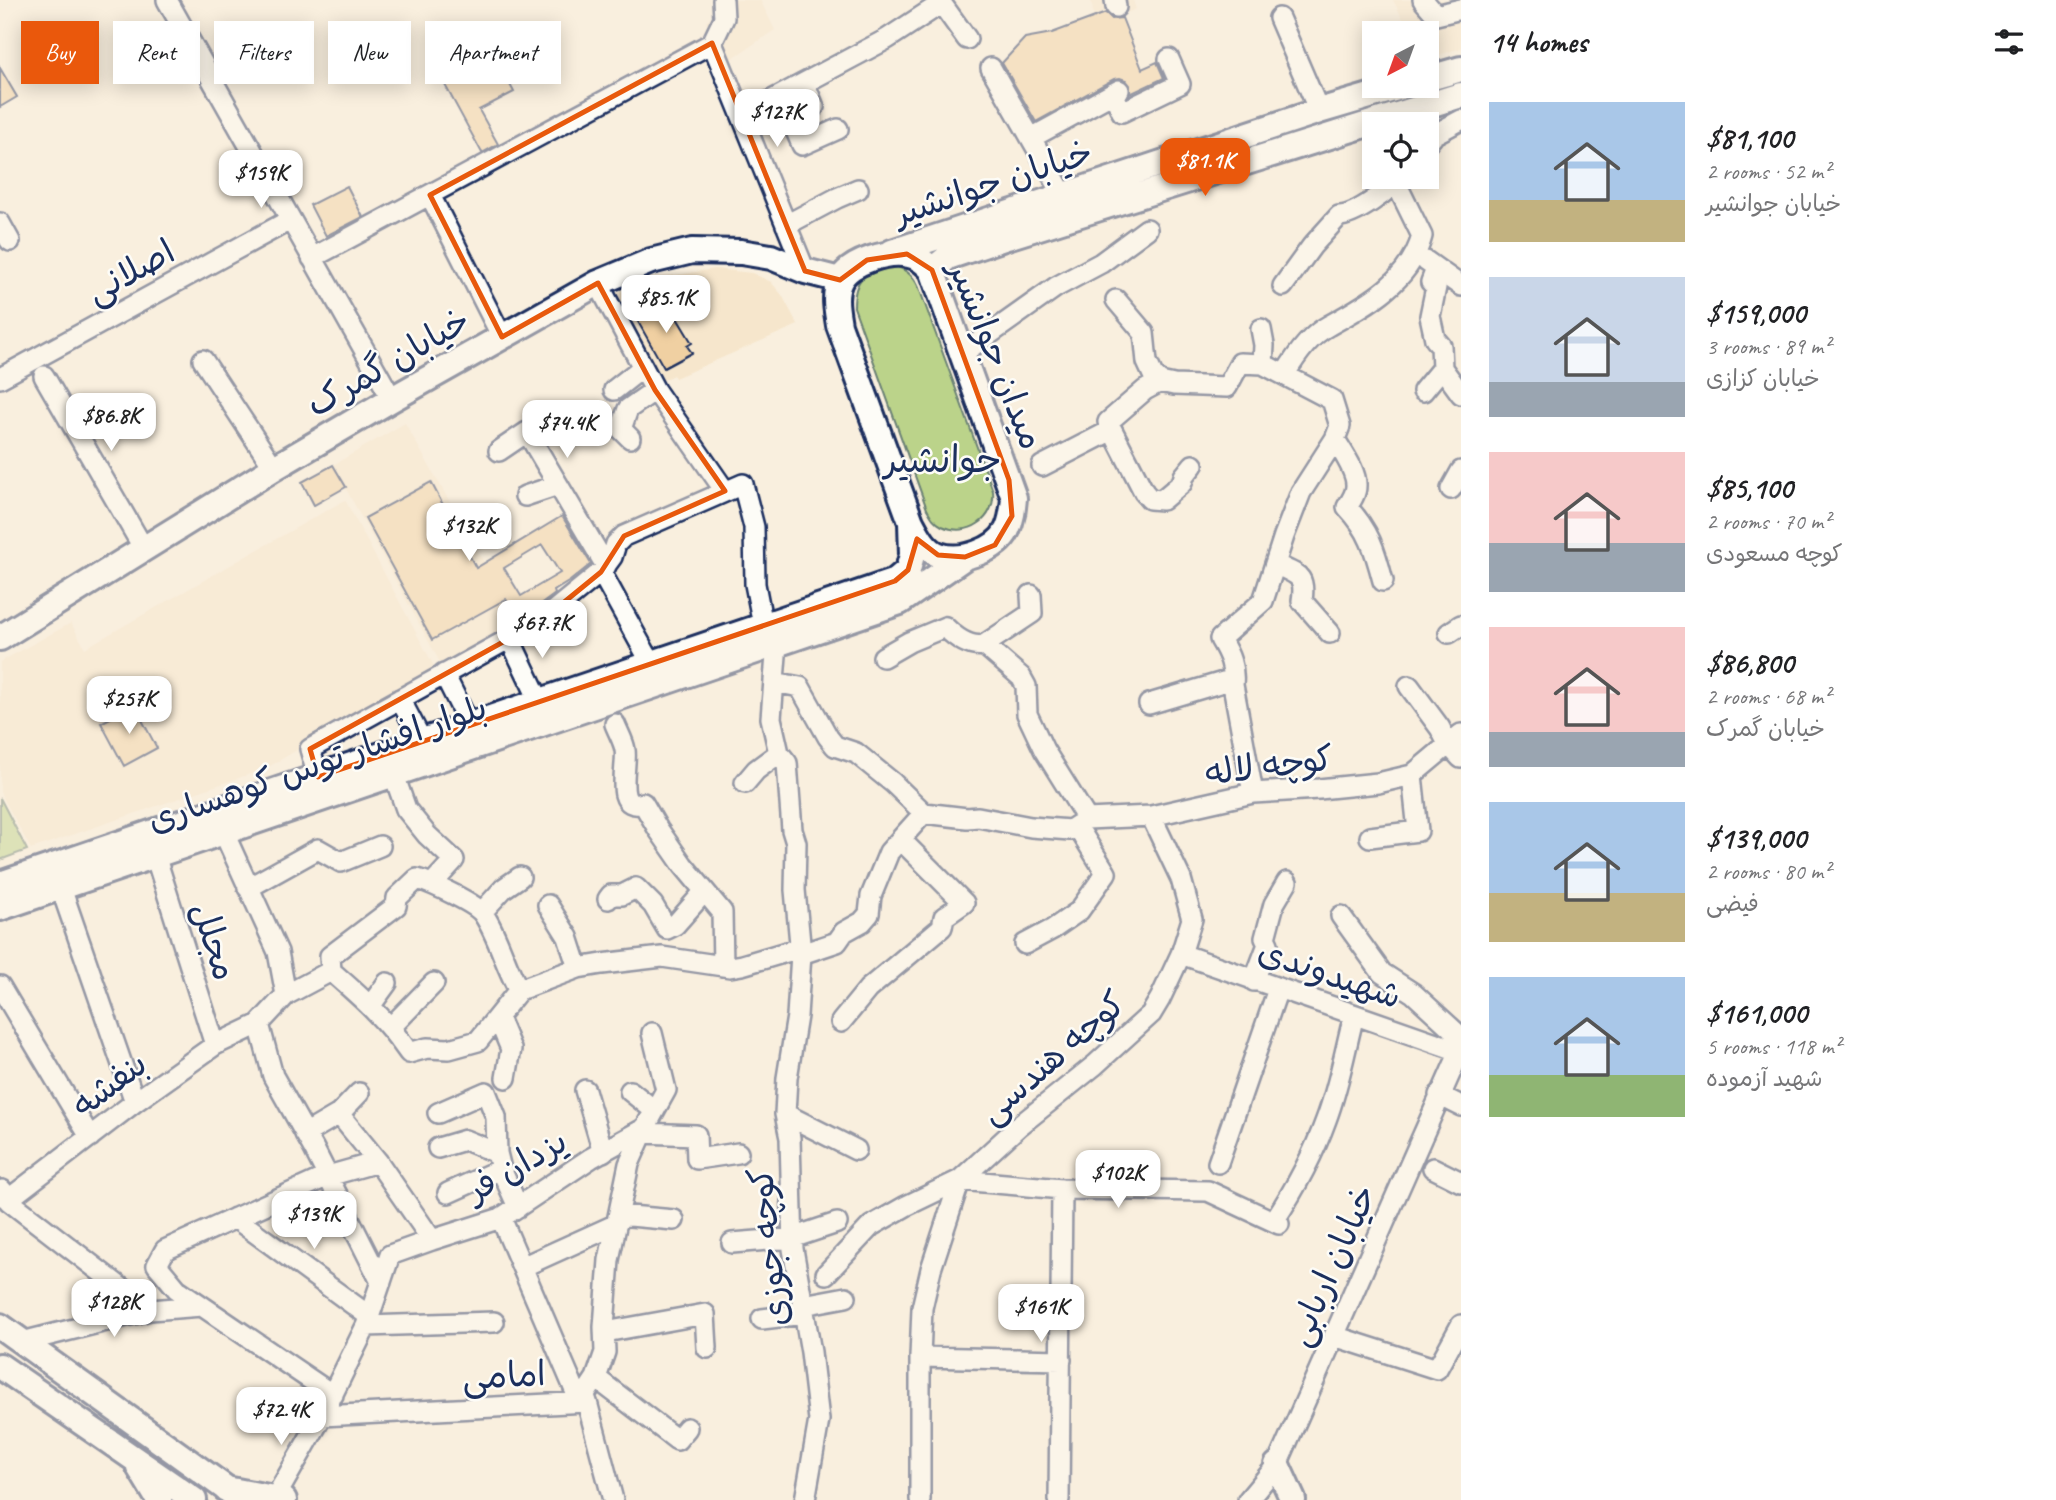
<!DOCTYPE html>
<meta charset="utf-8">
<style>
:root{--surface:#fff;--page:#f2f2f2;--text:#202124;--muted:#757577;--accent:#ea580c}
body{margin:0;font-family:Caveat,"Playpen Sans Arabic",sans-serif;background:var(--page);color:var(--text);height:100vh;display:flex;flex-direction:column;font-size:26px;white-space:nowrap}
*{box-sizing:border-box;margin:0}
p{font-size:23px;color:var(--muted)}
.icon{flex:none;width:38px;height:38px;fill:none;stroke:currentColor;stroke-width:2;stroke-linecap:round;stroke-linejoin:round}
.map{position:relative;flex:1;overflow:hidden}
.details{display:flex;flex-direction:column;background:var(--surface);width:595px}
.details>*{flex:none}
.top-card{position:absolute;left:21px;top:21px;width:665px;height:63px;display:flex;gap:14px}
.needle{width:46px;rotate:221deg}
.controls{position:absolute;left:1362px;top:21px;display:grid;gap:14px}
.controls a{display:grid;place-items:center;width:77px;height:77px;border-radius:0px;background:var(--surface);box-shadow:0 4px 18px #0003;font-size:35px}
.price{position:absolute;translate:-50% -60px;padding:0 16px;border-radius:14px;background:#fff;color:#222;font-size:23px;line-height:46px;filter:drop-shadow(0 2px 4px #0008)}
.price::after{content:'';position:absolute;left:50%;top:42px;width:21px;height:16px;margin-left:-10px;background:inherit;clip-path:polygon(0 0,100% 0,50% 100%)}
.price.selected{background:var(--accent);color:#fff}
ul{padding:0;list-style:none}
li{display:flex;align-items:center;gap:21px;height:175px;padding:0 28px}
li span{display:grid;place-items:center;flex:none;width:196px;height:140px;border-radius:0px;color:#555}
li>.icon{margin-inline-start:auto}
span .icon{width:84px;height:84px;fill:#fffc;stroke-width:1}
li b{font-size:30px}
h2{display:flex;justify-content:space-between;align-items:center;height:84px;padding:0 28px;font-size:30px}
.tag{padding:0 24px;border-radius:0px;background:var(--surface);box-shadow:0 4px 18px #0003;font-size:24px;line-height:63px}
.tag.selected{background:var(--accent);color:#fff}
main{display:flex;flex:1;min-height:0}
.map>svg:first-child{display:block}
.built{fill:#f6e6cc}
.green{fill:#bbd38a;stroke:#6b8174;stroke-width:2}
.building{fill:#f0d0a2;stroke:#1b2f5e;stroke-width:2;fill-rule:evenodd}
.lines{fill:none;stroke-linecap:round;stroke-linejoin:round}
.minor-casing{stroke:#1b2f5e;stroke-width:24}
.major-casing{stroke:#1b2f5e;stroke-width:30}
.minor{stroke:#fdfcf7;stroke-width:19}
.major{stroke:#fdfcf7;stroke-width:24}
.marked{fill:none;stroke:#e8590c;stroke-width:5;stroke-linejoin:round}
.labels{text-anchor:middle;stroke-width:5;stroke-linejoin:round;paint-order:stroke}
.street-label{font-size:35px;fill:#1b2f5e;stroke:#fdfcf7}
.neighbourhood-label{font-size:37px;fill:#1b2f5e;stroke:#fdfcf7}
</style>
<main>
<div class="map">
<svg width="1461" height="1500" viewBox="0 0 1461 1500">
<rect width="100%" height="100%" fill="#f9efde"/>
<filter id="ink" filterUnits="userSpaceOnUse"><feTurbulence type="fractalNoise" baseFrequency=".0143" numOctaves="2"/><feDisplacementMap in="SourceGraphic" scale="14" xChannelSelector="R" yChannelSelector="G"/><feConvolveMatrix kernelMatrix="1 2 1 2 8 2 1 2 1" color-interpolation-filters="sRGB"/></filter>
<g filter="url(#ink)">
<path class="built" d="M712,0H760L775,30L728,61L706,22L713,15Z
M1091,0H1133L1136,9L1119,16L1117,9L1094,18Z
M1393,0H1461V48L1426,59V33H1410Z
M715,269L752,273L771,282L782,295L798,325L675,378L673,375L660,382L612,294L669,276Z
M405,423L519,624L443,668L333,465Z
M345,500L435,668L265,769L31,849L0,792V662L71,623L85,648Z"/>
<path class="green" d="M890,264C905,269 913,274 919,288L993,491C996,519 968,538 942,526C934,522 931,516 927,509L854,307C854,278 864,272 890,264Z
M0,798L27,850L0,860Z"/>
<path class="building" d="M1106,13L1112,19L1122,18L1142,69L1157,62L1164,78L1130,94V85L1126,80L1120,78L1114,79L1036,122L1002,63L1025,38L1052,33Z
M495,57L514,92L479,110L498,144L482,153L445,85Z
M0,68L17,97L0,107Z
M347,186L363,217L326,236L310,205Z
M668,303L692,343L687,346L692,353L664,368L637,320Z
M333,465L346,487L314,505L302,482Z
M431,482L476,568L562,516L591,564L570,581L554,591L555,594L528,614L522,604L513,610L506,599L432,640L365,518ZM542,545L560,573L521,596L504,568Z
M134,705L157,748L124,766L101,723Z"/>
<g class="lines">
<defs>
<path id="minor" d="M167,0L392,399
M939,0L967,39
M1115,0L1116,7
M1423,0L1436,15L1461,9
M1279,18L1319,111
M712,43L805,271
M712,43L724,18L723,0
M991,68L1064,196
M805,84L814,107
M1113,93L1122,112L1180,84L1169,59
M781,96L802,145L838,129
M742,116L887,39L942,3
M1031,138L1119,90
M1426,145L1435,134L1461,120
M430,195L502,337
M0,223L10,241
M786,225L837,198L858,189
M312,258L712,43
M1426,261L1461,286
M598,283L655,390L725,491
M1283,286L1312,246L1339,216C1355,216 1390,190 1400,177
M1116,300L1144,333L1147,362L1153,375L1160,382L1174,385L1227,387L1240,363L1263,364L1332,400L1340,426L1335,439L1301,492L1284,536L1263,601L1220,639C1229,654 1235,667 1233,685L1253,793
M1261,329L1264,345L1263,364
M963,353L1056,287L1101,263L1147,229
M203,360L274,468
M1442,368L1461,394
M1285,374C1295,357 1309,336 1328,326C1366,305 1410,282 1422,236L1396,183
M44,376L144,549
M0,378L290,220
M1160,382L1145,390L1108,422L1144,492L1150,499L1162,500L1182,483L1184,476L1193,465
M614,390L642,368
M1423,391L1442,368L1441,346L1435,339L1430,316L1436,287L1431,282L1436,269
M630,438L621,429L628,409L655,390
M1335,439C1342,452 1357,471 1356,486C1356,494 1351,501 1347,507C1369,530 1375,550 1383,581
M499,451L527,432L606,566
M1042,466L1112,430
M1451,489L1461,471
M525,496L558,485
M1275,564C1297,575 1306,574 1302,601L1330,633
M601,572L651,663
M1449,633L1461,625
M509,637L539,700
M777,643L771,718L779,753L787,763L792,830L796,843L795,890L801,954L797,1016L787,1078L785,1114L790,1138L793,1249L811,1352L819,1420L805,1500
M984,645L1021,677L1026,686L1027,714L1044,750L1087,819
M883,657L909,642L945,627C955,637 969,648 984,645L1032,613L1031,595
M444,674L469,724
M774,682L800,687L828,737L835,746L856,753L893,783L924,813L967,818L978,817L1031,827L1070,830L1087,819L1151,816L1253,793L1319,789L1378,783L1412,775L1461,734
M1409,686L1440,728L1448,744L1461,758
M400,699L422,741
M1149,704L1233,679
M615,724C618,732 624,742 625,750C628,765 613,812 643,803L658,829L683,865L722,912L723,966
M394,775L406,809L427,835L454,860L433,883
M318,777L310,749L541,621L601,572L612,557L616,544L624,536L743,484L754,527L755,584L763,625
M745,783L756,770L779,753
M224,833L278,952L286,995L259,1024L273,1076L314,1149L381,1282
M1370,837L1418,831L1412,775
M155,855L215,1045
M417,879C432,883 477,904 484,915C499,938 505,966 519,990L478,1041L449,1049L427,1048L409,1053C385,1018 363,999 331,971L330,956L396,906L397,898Z
M61,888L135,1102
M248,888L318,849L341,862L380,846
M608,899L611,895H622L636,888L653,905L667,929L675,925L704,892
M548,905L568,937L578,968
M482,912L504,888L520,877
M1341,916L1382,973L1413,993L1461,1037
M1025,944L1053,929L1079,911L1106,873L1077,826
M801,954L837,942L844,932L862,922L869,914L871,896L889,852L924,813
M1181,954L1459,1051
M1254,981L1268,944L1265,938L1274,904L1287,882
M0,986L90,1137
M519,990L578,968L602,964L662,957L730,967L742,965L800,948
M286,995L331,971
M371,1005L387,983
M498,1018L511,1049L506,1078
M841,1022L868,989L942,927L944,917L964,903L901,840
M391,1027L434,983
M585,1090L603,1152
M630,1091L654,1110
M1439,1095L1461,1106
M438,1113L486,1092L496,1117L497,1153L501,1169L518,1207
M339,1114L359,1093
M785,1114L856,1150
M642,1133L696,1135L697,1159L738,1153
M305,1134L339,1114L378,1162L432,1240
M438,1148L465,1140L497,1153
M1218,1163L1278,989
M1433,1168L1461,1182
M2,1190L9,1201L150,1310
M448,1193L501,1169
M0,1196L14,1195L135,1102L215,1045L259,1024
M619,1215L674,1220
M235,1218L369,1316
M501,1218L580,1402
M1274,1221C1295,1189 1313,1156 1326,1120C1339,1086 1345,1050 1354,1015
M732,1243L792,1238L837,1223
M522,1267L617,1224
M826,1274L871,1226L906,1206L960,1180L1019,1126L1095,1065L1151,1014L1160,999L1181,954L1192,919L1181,879L1151,816
M803,1305L846,1297
M762,1319L804,1314
M366,1326L494,1322
M605,1332L705,1314L707,1348
M1334,1336L1437,1369L1461,1325
M22,1342L150,1310L202,1306
M920,1357L1061,1360
M596,1378L677,1440L687,1428
M333,1395L177,1289L157,1265L165,1250L328,1176L378,1162
M580,1402L596,1378L605,1352L604,1327L609,1260L629,1164L645,1128
M322,1416L587,1402L613,1500
M275,1498L322,1416L366,1326L390,1255L432,1240L501,1218L591,1158L645,1128L666,1090L652,1033
M920,1500V1357L922,1308L931,1269L960,1180L1062,1189L1208,1191L1279,1224
M1059,1500L1062,1189
M1248,1500L1277,1465L1461,1049"/>
<path id="major" d="M1426,79L1461,69
M892,252L1319,111L1404,86
M932,270L948,257L1007,237L1461,95
M0,638L274,468L392,399L598,283L651,261L692,251L741,252L771,257L805,271L840,280
M0,884L895,581L908,570L912,555L911,522L839,325C837,311 833,295 840,281C849,262 889,250 909,255C919,257 925,263 932,270L1014,498C1013,509 1012,520 1007,530C997,550 961,563 939,555C925,550 918,535 911,522
M0,908L900,602L965,557
M0,1326L242,1500
M0,1366L194,1500
M1277,1465L1293,1500
M139,1467L159,1500
M226,1489L284,1500"/>
</defs>
<use href="#minor" class="minor-casing"/>
<use href="#major" class="major-casing"/>
<use href="#minor" class="minor"/>
<use href="#major" class="major"/>
</g>
</g>
<path d="M0 0H1461V1500H0ZM712,43L805,271L840,280L867,260L907,254L932,270L1009,480L1012,516L995,545L965,557L938,555L917,539L908,570L895,581L318,777L310,749L541,621L601,572L624,536L725,491L655,390L598,283L502,337L430,195Z" fill="#f9efde" fill-opacity=".55" fill-rule="evenodd"/>
<path class="marked" d="M712,43L805,271L840,280L867,260L907,254L932,270L1009,480L1012,516L995,545L965,557L938,555L917,539L908,570L895,581L318,777L310,749L541,621L601,572L624,536L725,491L655,390L598,283L502,337L430,195Z"/>
<g class="labels">
<g class="street-label">
<text transform="translate(993 182) rotate(-18)" y="12">خیابان جوانشیر</text>
<text transform="translate(130 271) rotate(-29)" y="12">اصلانی</text>
<text transform="translate(997 355) rotate(68)" y="12">میدان جوانشیر</text>
<text transform="translate(388 362) rotate(-30)" y="12">خیابان گمرک</text>
<text transform="translate(317 763) rotate(-19)" y="12">بلوار افشار توس کوهساری</text>
<text transform="translate(1269 765) rotate(-7)" y="12">کوچه لاله</text>
<text transform="translate(215 941) rotate(72)" y="12">مجلل</text>
<text transform="translate(1330 973) rotate(19)" y="12">شهیدوندی</text>
<text transform="translate(1052 1057) rotate(-41)" y="12">کوچه هندسی</text>
<text transform="translate(109 1084) rotate(-37)" y="12">بنفشه</text>
<text transform="translate(516 1165) rotate(-30)" y="12">یزدان فر</text>
<text transform="translate(768 1247) rotate(-96)" y="12">کوچه جوزی</text>
<text transform="translate(1331 1265) rotate(-66)" y="12">خیابان اربابی</text>
<text transform="translate(504 1375) rotate(-3)" y="12">امامی</text>
</g>
<g class="neighbourhood-label">
<text x="943" y="472">جوانشیر</text>
</g>
</g>
</svg>
<div class="controls">
<a><svg class="needle" viewBox="-14 -14 28 28"><path d="M0-13l5 13h-10z" fill="#e53935"/><path d="M0 13l5-13h-10z" fill="#757577"/></svg></a>
<a><svg class="icon" aria-label="locate" viewBox="0 0 24 24"><circle cx="12" cy="12" r="6"/><path d="M12 2v4M12 18v4M2 12h4M18 12h4"/></svg></a>
</div>
<b class="price" style="left:777px;top:149px">$127K</b>
<b class="price selected" style="left:1205px;top:198px">$81.1K</b>
<b class="price" style="left:261px;top:210px">$159K</b>
<b class="price" style="left:666px;top:335px">$85.1K</b>
<b class="price" style="left:111px;top:453px">$86.8K</b>
<b class="price" style="left:567px;top:460px">$74.4K</b>
<b class="price" style="left:469px;top:563px">$132K</b>
<b class="price" style="left:542px;top:660px">$67.7K</b>
<b class="price" style="left:129px;top:736px">$257K</b>
<b class="price" style="left:1118px;top:1210px">$102K</b>
<b class="price" style="left:314px;top:1251px">$139K</b>
<b class="price" style="left:114px;top:1339px">$128K</b>
<b class="price" style="left:1041px;top:1344px">$161K</b>
<b class="price" style="left:281px;top:1447px">$72.4K</b>
<div class="top-card">
<a class="tag selected">Buy</a>
<a class="tag">Rent</a>
<a class="tag">Filters</a>
<a class="tag">New</a>
<a class="tag">Apartment</a>
</div>
</div>
<section class="details">
<h2>14 homes<svg class="icon" aria-label="filters" viewBox="0 0 24 24"><path d="M4 7h16M4 17h16"/><circle cx="9" cy="7" r="2"/><circle cx="15" cy="17" r="2"/></svg></h2>
<ul>
<li><span style="background:linear-gradient(#a9c7e8 70%,#c2b280 0)"><svg class="icon" aria-label="home" viewBox="0 0 24 24"><path d="M3 11l9-7 9 7M6 9v11h12V9"/></svg></span><div><b>$81,100</b><p>2 rooms · 52 m²</p><p>خیابان جوانشیر</p></div></li>
<li><span style="background:linear-gradient(#c9d6e8 75%,#9aa5b1 0)"><svg class="icon" aria-label="home" viewBox="0 0 24 24"><path d="M3 11l9-7 9 7M6 9v11h12V9"/></svg></span><div><b>$159,000</b><p>3 rooms · 89 m²</p><p>خیابان کزازی</p></div></li>
<li><span style="background:linear-gradient(#f6c9c9 65%,#9aa5b1 0)"><svg class="icon" aria-label="home" viewBox="0 0 24 24"><path d="M3 11l9-7 9 7M6 9v11h12V9"/></svg></span><div><b>$85,100</b><p>2 rooms · 70 m²</p><p>کوچه مسعودی</p></div></li>
<li><span style="background:linear-gradient(#f6c9c9 75%,#9aa5b1 0)"><svg class="icon" aria-label="home" viewBox="0 0 24 24"><path d="M3 11l9-7 9 7M6 9v11h12V9"/></svg></span><div><b>$86,800</b><p>2 rooms · 68 m²</p><p>خیابان گمرک</p></div></li>
<li><span style="background:linear-gradient(#a9c7e8 65%,#c2b280 0)"><svg class="icon" aria-label="home" viewBox="0 0 24 24"><path d="M3 11l9-7 9 7M6 9v11h12V9"/></svg></span><div><b>$139,000</b><p>2 rooms · 80 m²</p><p>فیضی</p></div></li>
<li><span style="background:linear-gradient(#a9c7e8 70%,#8fb573 0)"><svg class="icon" aria-label="home" viewBox="0 0 24 24"><path d="M3 11l9-7 9 7M6 9v11h12V9"/></svg></span><div><b>$161,000</b><p>5 rooms · 118 m²</p><p>شهید آزموده</p></div></li>
</ul>
</section>
</main>
